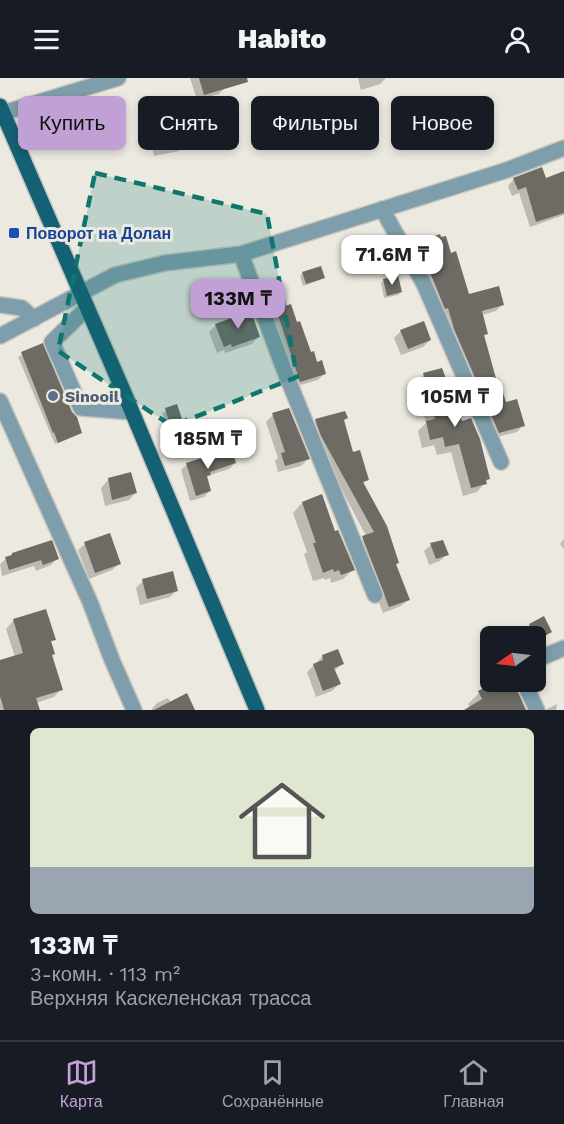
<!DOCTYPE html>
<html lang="ru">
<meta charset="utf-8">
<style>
:root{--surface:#171b24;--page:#20242c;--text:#f1f3f6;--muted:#9ea1a6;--line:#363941;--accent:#c0a0d5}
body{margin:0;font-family:"Work Sans",sans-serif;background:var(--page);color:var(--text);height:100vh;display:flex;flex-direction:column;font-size:22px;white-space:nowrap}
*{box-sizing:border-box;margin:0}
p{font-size:20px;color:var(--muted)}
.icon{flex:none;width:33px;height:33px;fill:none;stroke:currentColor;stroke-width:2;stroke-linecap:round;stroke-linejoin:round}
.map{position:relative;height:632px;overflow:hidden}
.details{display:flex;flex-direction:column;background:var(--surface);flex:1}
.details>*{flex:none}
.hud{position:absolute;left:18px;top:18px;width:528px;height:54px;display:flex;gap:12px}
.needle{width:39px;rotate:256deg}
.fabs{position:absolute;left:480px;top:548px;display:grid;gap:12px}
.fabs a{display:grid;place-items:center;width:66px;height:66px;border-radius:9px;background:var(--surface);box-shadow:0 3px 9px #0003;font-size:30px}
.price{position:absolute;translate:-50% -51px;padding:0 14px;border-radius:12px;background:#fff;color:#222;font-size:20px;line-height:39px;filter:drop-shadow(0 2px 3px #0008)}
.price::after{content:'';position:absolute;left:50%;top:36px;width:18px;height:14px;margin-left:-9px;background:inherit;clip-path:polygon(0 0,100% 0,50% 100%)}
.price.on{background:var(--accent);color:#111}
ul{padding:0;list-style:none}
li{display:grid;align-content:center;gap:12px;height:318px;padding:0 30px}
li+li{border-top:2px solid var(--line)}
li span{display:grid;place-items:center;height:186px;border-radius:9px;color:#555}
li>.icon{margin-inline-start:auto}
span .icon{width:108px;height:108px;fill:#fffc;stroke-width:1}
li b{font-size:26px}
.pill{padding:0 21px;border-radius:9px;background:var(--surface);box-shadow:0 3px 9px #0003;font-size:21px;line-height:54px}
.pill.on{background:var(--accent);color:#111}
header{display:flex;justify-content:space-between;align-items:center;height:78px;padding:0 30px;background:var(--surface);font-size:27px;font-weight:800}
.menu{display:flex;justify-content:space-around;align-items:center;height:84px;border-top:2px solid var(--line);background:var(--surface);font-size:16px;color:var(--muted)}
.menu a{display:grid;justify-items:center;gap:3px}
.menu .on{color:var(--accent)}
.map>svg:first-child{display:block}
.shadow{fill:#0003}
.building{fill:#6d6b64}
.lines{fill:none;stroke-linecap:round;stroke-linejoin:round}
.minor-casing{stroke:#c6c4bd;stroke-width:18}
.major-casing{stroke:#c6c4bd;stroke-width:18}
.minor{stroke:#7d9eaa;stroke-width:15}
.major{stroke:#146074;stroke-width:15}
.marked{fill:#0f766e;fill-opacity:0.2;stroke:#0f766e;stroke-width:4.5;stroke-dasharray:12 8;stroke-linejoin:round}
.transit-dot{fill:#1a4fb4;stroke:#ebe9e0;stroke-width:2}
.service-dot{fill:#5c6f8a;stroke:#ebe9e0;stroke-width:2}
.labels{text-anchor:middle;stroke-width:6;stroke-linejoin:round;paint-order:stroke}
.transit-label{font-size:16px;font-weight:bold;fill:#164399;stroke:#ebe9e0;text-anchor:start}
.service-label{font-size:16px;font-weight:bold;fill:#4e5e75;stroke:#ebe9e0;text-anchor:start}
</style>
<header><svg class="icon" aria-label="menu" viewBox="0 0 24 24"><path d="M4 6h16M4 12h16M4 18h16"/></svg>Habito<svg class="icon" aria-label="person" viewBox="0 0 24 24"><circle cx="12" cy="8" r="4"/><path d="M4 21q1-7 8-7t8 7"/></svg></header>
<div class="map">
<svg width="564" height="632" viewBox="0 0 564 632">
<rect width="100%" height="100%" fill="#ebe9e0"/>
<path class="shadow" d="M190,0H223L226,9L219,16L197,22Z
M358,0H386L380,6L361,12Z
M158,54L186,67L179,73L154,78L151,61Z
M564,95V137L530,149L519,115L512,118L508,108L514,101L546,102Z
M418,165L450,177L468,218L502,227L496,233L482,237L487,255L483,259L499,316L505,326L523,347L517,354L492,360L411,172Z
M303,195L323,199L320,202L303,208L300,198Z
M384,202L401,214L398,217L384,220L381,205Z
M277,232L324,296L318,302L293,309L271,238Z
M216,247L258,259L252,266L225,275L224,272L217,275L209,254Z
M401,253L430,262L423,269L401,277L394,260Z
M42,267L80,355L55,366L18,279Z
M424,297L461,344L489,400L477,414L463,418L451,374L437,377L434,367L422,370L418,353L426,345L416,305Z
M177,328L182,347L168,353L162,335Z
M345,335L346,340L343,343L352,376L367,401L363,406L408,522L401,528L383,535L356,466L366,458L309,349L315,343Z
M273,337L308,381L301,388L278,394L275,383L278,380L266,344Z
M205,383L235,385L229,391L207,398L206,400L210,412L204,419L190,423L181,392L187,386Z
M109,401L135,415L129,422L105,428L101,410Z
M302,425L334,454L353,492L343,501L331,505L330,500L325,502L324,500L313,503L304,476L307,474L293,435Z
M564,461V471L560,466Z
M85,466L119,486L112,492L89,501L78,472Z
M431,467L447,476L440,483L429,487L424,473Z
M12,476L57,480L51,487L36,493L34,488L2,498L0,486Z
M143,503L177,512L170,519L140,527L136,510Z
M45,533L54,561L50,565L54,576L51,579L61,611L54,619L36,625L39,632H0V584L15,579L6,551L13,543Z
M543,540L547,557L536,563V558H530L527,550Z
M323,578L342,586L334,593L339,606L332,613L316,619L307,594Z
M499,603H513V608L526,632H467L470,630L468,626L479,615Z
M186,617L193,632H151L157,625L168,620L171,625Z
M557,626L556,632H546L547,631Z"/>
<path class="building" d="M199,0H247L248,4L204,17Z
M184,48L188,67L160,72L157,53Z
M542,89L546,100L564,93V135L536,144L526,109L518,112L513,100Z
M440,156L441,159L446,158L451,175L456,173L469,216L499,208L504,227L482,233L488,256L484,257L500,315H503L506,324L517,321L525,348L499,355L454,251L448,230L445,231L425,182L423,183L417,164Z
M321,188L325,200L306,206L302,194Z
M398,197L402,214L387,218L383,201Z
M291,226L297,244L300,243L311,274L314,273L317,284L322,282L326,296L300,304L276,231Z
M251,233L260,259L232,269L231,266L224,269L215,246Z
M424,243L431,262L408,271L400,252Z
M43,265L72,334L77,339L82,355L58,365L54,354L53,355L21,274Z
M442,290L462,343L471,340L480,361L490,401L486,402L487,406L471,410L459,366L445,369L443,359L430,362L426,343L435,341L423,295Z
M177,326L184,347L171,351L165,330Z
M289,330L310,381L285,388L281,375L285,374L272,335Z
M345,333L348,340L344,342L353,374L360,372L369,402L363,404L387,448L399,485L396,486L410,522L389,529L362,458L374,454L321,358L315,341Z
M232,372L236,385L210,394L211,397L207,398L211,413L196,418L186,385L205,379L206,381Z
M131,394L137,415L112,422L108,400Z
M322,416L335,453L338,452L355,492L341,497L339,492L334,494L333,491L323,495L313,465H316L302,424Z
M110,455L121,486L95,495L84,464Z
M52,462L59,481L43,487L41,482L9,492L5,479L12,477V475Z
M443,462L449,477L436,481L430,465Z
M173,493L178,513L147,521L142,501Z
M46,531L56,562L51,563L55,576L52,577L63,612L36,620L40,632H4L0,618V582L23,575L13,541Z
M544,538L552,554L537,562L529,546Z
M338,571L344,586L334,590L341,606L323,613L313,586L323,582L322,577Z
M496,603H513L526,632H464L482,621L478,613Z
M187,615L195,632H154Z"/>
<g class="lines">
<defs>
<path id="minor" d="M3,35L118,0
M382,131L424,206L501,384
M241,176L285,294L375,517
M1,227L22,230L34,241
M87,230L52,264L81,330L131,334
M0,258L115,197L165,185L241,176L507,92L564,70
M0,323L90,524L112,582L134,632
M536,582L564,570
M523,603L537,632"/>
<path id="major" d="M0,28L125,317L257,632"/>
</defs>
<use href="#minor" class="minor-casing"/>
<use href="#major" class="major-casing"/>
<use href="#minor" class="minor"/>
<use href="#major" class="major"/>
</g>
<path class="marked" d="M95,95L267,136L297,299L172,348L58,273Z"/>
<rect class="transit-dot" x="8" y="149" width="12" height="12" rx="3"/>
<circle class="service-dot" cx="53" cy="318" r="6"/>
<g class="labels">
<g class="transit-label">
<text x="26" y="161">Поворот на Долан</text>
</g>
<g class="service-label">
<text x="65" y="324">Sinooil</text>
</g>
</g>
</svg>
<div class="fabs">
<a><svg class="needle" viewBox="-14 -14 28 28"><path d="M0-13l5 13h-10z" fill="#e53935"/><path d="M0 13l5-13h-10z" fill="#9ea1a6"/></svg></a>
</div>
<b class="price" style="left:392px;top:208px">71.6M ₸</b>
<b class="price on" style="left:238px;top:252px">133M ₸</b>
<b class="price" style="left:455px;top:350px">105M ₸</b>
<b class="price" style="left:208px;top:392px">185M ₸</b>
<div class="hud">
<a class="pill on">Купить</a>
<a class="pill">Снять</a>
<a class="pill">Фильтры</a>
<a class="pill">Новое</a>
</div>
</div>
<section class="details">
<ul>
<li><span style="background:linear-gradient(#dfe7d0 75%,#9aa5b1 0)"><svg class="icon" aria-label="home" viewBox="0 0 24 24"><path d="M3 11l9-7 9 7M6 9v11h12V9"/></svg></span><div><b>133M ₸</b><p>3-комн. · 113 m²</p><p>Верхняя Каскеленская трасса</p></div></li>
</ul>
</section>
<nav class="menu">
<a class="on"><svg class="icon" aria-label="map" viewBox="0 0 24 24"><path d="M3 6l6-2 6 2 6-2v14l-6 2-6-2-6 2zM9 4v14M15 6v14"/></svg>Карта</a>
<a><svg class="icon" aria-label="saved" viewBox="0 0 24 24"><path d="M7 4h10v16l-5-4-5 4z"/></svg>Сохранённые</a>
<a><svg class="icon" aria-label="home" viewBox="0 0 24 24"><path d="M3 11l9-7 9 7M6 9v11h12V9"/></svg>Главная</a>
</nav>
